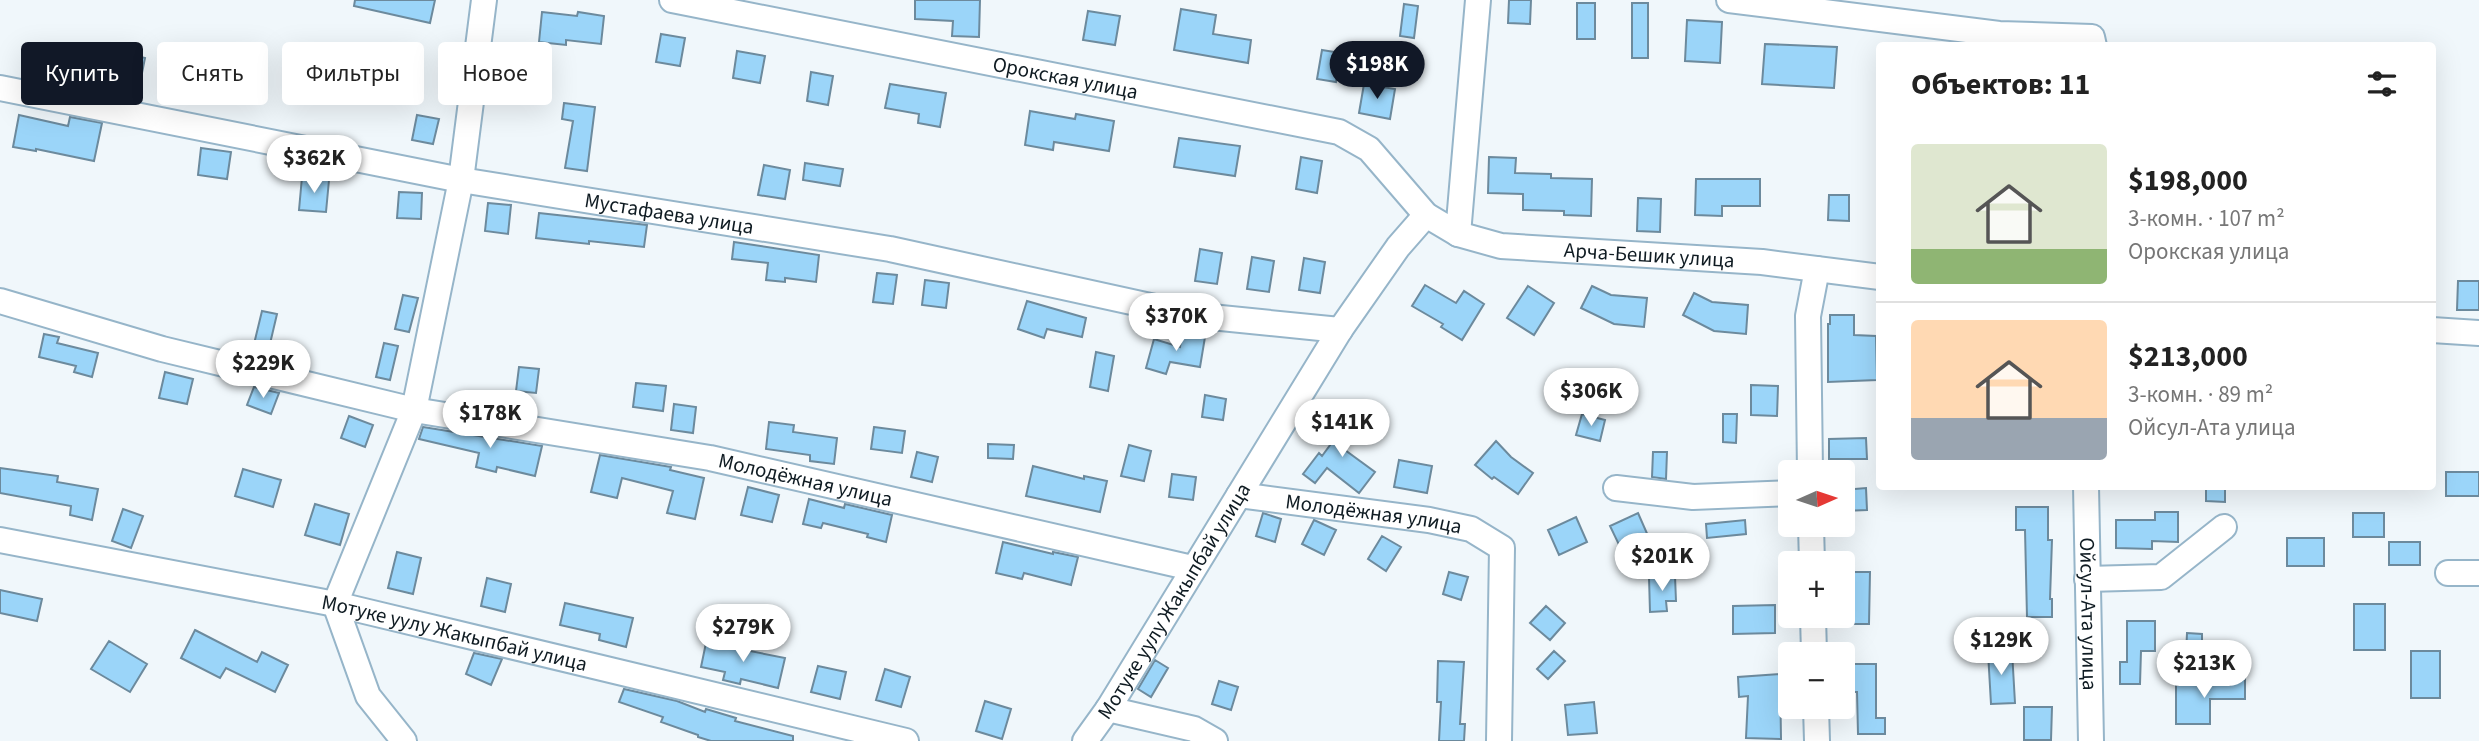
<!DOCTYPE html>
<html lang="ru">
<meta charset="utf-8">
<style>
:root{--surface:#fff;--page:#f6f6f6;--text:#222;--muted:#767676;--line:#e0e0e0;--accent:#111827}
body{margin:0;font-family:"Source Sans 3",sans-serif;background:var(--page);color:var(--text);height:100vh;display:flex;flex-direction:column;font-size:26px;white-space:nowrap}
*{box-sizing:border-box;margin:0}
p{font-size:23px;color:var(--muted)}
.icon{flex:none;width:38px;height:38px;fill:none;stroke:currentColor;stroke-width:2;stroke-linecap:round;stroke-linejoin:round}
.map{position:relative;flex:1;overflow:hidden}
.side{position:absolute;left:1876px;top:42px;width:560px;height:448px;display:flex;flex-direction:column;background:var(--surface);border-radius:7px;box-shadow:0 7px 28px #0002}
.side>*{flex:none}
.hud{position:absolute;left:21px;top:42px;width:665px;height:63px;display:flex;gap:14px}
.needle{width:46px;rotate:87deg}
.buttons{position:absolute;left:1778px;top:460px;display:grid;gap:14px}
.buttons a{display:grid;place-items:center;width:77px;height:77px;border-radius:7px;background:var(--surface);box-shadow:0 7px 28px #0002;font-size:35px}
.price{position:absolute;translate:-50% -60px;padding:0 16px;border-radius:24px;background:#fff;color:#222;font-size:23px;line-height:46px;filter:drop-shadow(0 2px 4px #0008)}
.price::after{content:'';position:absolute;left:50%;top:42px;width:21px;height:16px;margin-left:-10px;background:inherit;clip-path:polygon(0 0,100% 0,50% 100%)}
.price.active{background:var(--accent);color:#fff}
ul{padding:0;list-style:none}
li{display:flex;align-items:center;gap:21px;height:175px;padding:0 35px}
li+li{border-top:2px solid var(--line)}
li span{display:grid;place-items:center;flex:none;width:196px;height:140px;border-radius:7px;color:#555}
li>.icon{margin-inline-start:auto}
span .icon{width:84px;height:84px;fill:#fffc;stroke-width:1}
li b{font-size:30px}
h2{display:flex;justify-content:space-between;align-items:center;height:84px;padding:0 35px;font-size:30px}
.pill{padding:0 24px;border-radius:7px;background:var(--surface);box-shadow:0 7px 28px #0002;font-size:24px;line-height:63px}
.pill.active{background:var(--accent);color:#fff}
.map>svg:first-child{display:block}
.building{fill:#9bd5f9;stroke:#6c8a9d;stroke-width:2}
.lines{fill:none;stroke-linecap:round;stroke-linejoin:round}
.minor-casing{stroke:#96b5c9;stroke-width:28}
.minor{stroke:#fff;stroke-width:24}
.labels{text-anchor:middle;stroke-width:5;stroke-linejoin:round;paint-order:stroke}
.street-label{font-size:21px;fill:#0f1b22;stroke:#f0f7fb}
</style>
<div class="map">
<svg width="2479" height="741" viewBox="0 0 2479 741">
<rect width="100%" height="100%" fill="#f0f7fb"/>
<path class="building" d="M355,0H435L430,23L354,6Z
M915,0H980L979,37L952,36L953,21L915,19Z
M1509,0H1531L1530,24L1508,23Z
M1577,3H1595V39H1577Z
M1632,3H1648V58H1632Z
M1404,4L1418,6L1414,38L1400,36Z
M1181,9L1216,15L1213,34L1251,40L1248,63L1174,50Z
M1088,11L1120,16L1115,45L1083,40Z
M542,12L577,16L578,12L604,16L601,44L566,40V45L539,42Z
M1687,20L1722,22L1720,63L1685,61Z
M661,34L685,38L680,66L656,62Z
M1765,44L1837,47L1834,88L1762,84Z
M1322,50L1341,53L1336,82L1317,79Z
M737,51L765,56L760,83L733,78Z
M124,53L145,58L140,83L118,78Z
M811,72L833,76L828,105L807,101Z
M180,73L201,78L196,103L174,98Z
M890,84L946,93L940,127L918,123L919,114L885,108Z
M1364,84L1395,89L1390,119L1359,113Z
M564,103L595,107L587,171L565,168L573,121L562,119Z
M1030,111L1075,119L1076,114L1114,121L1109,151L1054,142L1053,150L1025,145Z
M19,115L68,126L70,117L102,123L94,161L36,149V151L13,147Z
M417,115L439,119L433,144L412,140Z
M1179,138L1240,146L1235,176L1174,167Z
M201,148L231,152L227,179L198,175Z
M1301,157L1322,161L1317,193L1296,189Z
M1489,157L1516,158L1515,173L1551,174V178L1592,179L1591,216L1564,215V211L1523,210V194L1488,193Z
M805,163L843,169L840,186L803,180Z
M764,165L790,170L785,199L758,195Z
M302,177L329,180L326,212L299,210Z
M1696,179H1760V206H1722V216L1695,215Z
M399,192L422,193L421,219L397,218Z
M1829,195H1849V221L1828,220Z
M1638,198L1661,199L1660,232L1637,231Z
M488,203L511,205L508,234L485,231Z
M539,213L647,225L644,247L589,241V244L536,238Z
M734,242L819,255L816,282L785,278V282L766,280L768,263L732,259Z
M1200,249L1222,253L1217,284L1195,281Z
M1252,257L1274,261L1269,292L1247,289Z
M1304,258L1325,262L1320,293L1299,290Z
M877,273L897,275L893,304L873,302Z
M925,280L949,283L946,308L922,305Z
M2458,281H2479V310H2457Z
M1425,285L1456,303L1464,291L1484,304L1462,340L1441,327L1443,324L1412,306Z
M1528,286L1554,303L1534,335L1507,318Z
M1592,286L1611,295L1647,298L1644,327L1614,324L1581,308Z
M1694,293L1712,302L1748,305L1746,334L1714,331L1683,315Z
M403,295L418,298L409,332L395,329Z
M1027,301L1086,318L1082,337L1047,329L1044,338L1018,329Z
M262,311L277,314L269,348L254,344Z
M1830,315H1854V335L1876,336L1877,380L1828,382V324H1830Z
M1182,333L1205,337L1200,367L1170,362L1166,374L1146,368L1154,339L1180,347Z
M44,334L59,337L57,343L98,353L92,377L74,372L76,366L39,357Z
M384,343L398,346L390,380L376,377Z
M1096,352L1114,356L1108,391L1090,387Z
M519,367L539,369L536,393L516,391Z
M165,372L193,379L187,404L159,398Z
M636,383L666,386L663,411L633,407Z
M1751,385L1778,386L1777,416L1751,415Z
M254,387L279,393L271,414L247,405Z
M1205,395L1226,399L1223,420L1202,417Z
M674,404L696,407L693,433L671,430Z
M1353,414L1365,423L1345,450L1375,472L1359,493L1327,468L1315,483L1303,474L1319,453L1322,456Z
M1582,414L1605,420L1600,441L1576,435Z
M1723,414H1737L1736,443L1723,442Z
M349,416L373,425L365,447L341,438Z
M769,422L794,425L793,432L837,438L834,464L810,461V455L766,449Z
M423,427L542,446L535,476L497,467L496,472L476,467L479,453L419,439Z
M874,427L905,431L902,453L871,449Z
M1866,438L1867,459H1829V439Z
M1496,441L1511,457L1533,473L1518,494L1494,477L1492,479L1475,465Z
M988,444L1014,445L1013,459L988,458Z
M1129,445L1151,451L1144,481L1121,476Z
M917,452L938,457L932,482L911,477Z
M1653,452H1667L1666,479L1652,477Z
M600,455L671,467L670,470L704,478L695,519L667,513L673,491L622,478L617,498L591,492Z
M1399,460L1432,466L1427,493L1394,487Z
M1033,466L1084,479V476L1107,481L1100,512L1026,496Z
M0,468L58,476L57,482L98,489L92,520L70,515L71,506L0,493Z
M243,469L281,480L273,507L235,496Z
M2446,472H2479V496H2446Z
M1172,474L1196,477L1193,500L1169,497Z
M2206,486H2225V502L2206,501Z
M748,487L779,495L772,522L741,515Z
M1866,488L1867,510L1843,511V490Z
M809,499L844,508L845,504L892,515L886,542L867,537L868,534L823,523L821,528L803,524Z
M315,504L349,514L340,545L305,535Z
M2016,507H2048V540H2052L2050,599H2052V617H2027L2025,530H2016Z
M123,509L143,516L131,548L112,541Z
M2155,512H2178V542L2152,541V549L2116,548V520H2155Z
M1263,513L1281,519L1275,542L1256,536Z
M1638,513L1649,538L1622,551L1610,526Z
M2353,513H2384V537H2353Z
M1576,517L1587,542L1559,555L1548,530Z
M1314,520L1336,530L1324,555L1302,544Z
M1745,520L1746,534L1707,538L1706,524Z
M1382,536L1401,547L1386,571L1368,559Z
M2287,538H2324V566H2287Z
M1003,542L1053,554V552L1078,557L1071,585L1024,573L1022,579L996,573Z
M2389,542H2420V565H2389Z
M397,552L421,558L413,594L388,588Z
M1449,572L1468,577L1461,600L1443,594Z
M1845,572H1870L1869,624H1844V599H1846Z
M1675,576L1676,601H1666L1667,611L1650,612L1649,577Z
M487,578L511,584L505,612L481,606Z
M0,590L42,599L37,621L0,613Z
M565,603L633,618L626,647L599,640L600,634L560,625Z
M2354,604H2385V650H2354Z
M1775,605V633L1733,634V606Z
M1546,606L1565,623L1550,640L1530,623Z
M2127,621H2155V651H2141L2140,684H2120V662H2127Z
M195,630L257,662L262,652L288,665L275,692L226,668L220,678L181,658Z
M2187,633L2202,634V657L2186,656Z
M707,638L726,642L725,646L785,658L778,688L741,679L740,684L723,680L725,672L701,667Z
M109,641L147,664L130,692L91,669Z
M1554,651L1565,661L1548,679L1537,669Z
M2012,651L2015,703L1991,704L1988,652Z
M2411,651H2440V698H2411Z
M474,653L502,659L491,685L466,674Z
M1155,660L1168,668L1151,697L1138,689Z
M1438,661L1464,662L1460,724H1465L1464,741H1439L1441,702H1437Z
M1843,664H1876V718H1885V734H1858L1857,692H1843Z
M818,666L846,672L840,699L811,692Z
M885,669L910,677L901,707L876,700Z
M1780,674L1781,739L1746,738L1748,696L1739,697L1738,677Z
M2230,677H2245V699H2210V724H2176V685H2230Z
M1219,681L1238,687L1231,710L1212,704Z
M624,689L677,701L705,712L706,709L736,718L735,721L793,736V741H711L698,737V735L661,722L663,717L619,702Z
M985,701L1011,709L1002,739L976,731Z
M1594,702L1597,733L1568,735L1565,705Z
M2024,707H2052L2051,740H2024Z"/>
<g class="lines">
<defs>
<g id="minor">
<path id="s1" d="M672,0L1339,132L1369,149L1426,215L1458,234L1501,246L1762,262L1880,277"/>
<path d="M1729,0L1999,34L2092,37L2094,46"/>
<path id="s2" d="M0,88L461,180L890,249L1191,315L1340,330"/>
<path d="M1458,234L1478,0"/>
<path id="s3" d="M0,301L162,349L414,410L710,458L1192,568"/>
<path d="M2432,330L2479,333"/>
<path d="M1810,472L1808,316L1817,269"/>
<path id="s4" d="M2086,486L2091,741"/>
<path d="M1616,488L1693,497L1790,493"/>
<path id="s5" d="M1239,495L1429,520L1471,529L1502,548L1499,741"/>
<path d="M1811,525L1812,564"/>
<path id="s6" d="M0,540L335,604L906,741"/>
<path d="M2448,573H2479"/>
<path d="M2087,579L2161,577L2224,527"/>
<path d="M1813,616L1814,654"/>
<path d="M1816,707L1817,741"/>
<path d="M1108,709L1194,729L1215,741"/>
<path d="M404,741L368,696L335,604L414,410L461,180L484,0"/>
<path id="s7" d="M1085,741L1108,709L1340,330L1398,247L1426,215"/>
</g>
</defs>
<use href="#minor" class="minor-casing"/>
<use href="#minor" class="minor"/>
</g>
<g class="labels">
<g class="street-label">
<text dy="7" stroke="none"><textPath href="#s1" startOffset="401">Орокская улица</textPath></text>
<text dy="7" stroke="none"><textPath href="#s2" startOffset="681">Мустафаева улица</textPath></text>
<text dy="7" stroke="none"><textPath href="#s1" startOffset="1032">Арча-Бешик улица</textPath></text>
<text dy="7" stroke="none"><textPath href="#s3" startOffset="826">Молодёжная улица</textPath></text>
<text dy="7" stroke="none"><textPath href="#s5" startOffset="136">Молодёжная улица</textPath></text>
<text dy="7" stroke="none"><textPath href="#s7" startOffset="166">Мотуке уулу Жакыпбай улица</textPath></text>
<text dy="7" stroke="none"><textPath href="#s4" startOffset="128">Ойсул-Ата улица</textPath></text>
<text dy="7" stroke="none"><textPath href="#s6" startOffset="464">Мотуке уулу Жакыпбай улица</textPath></text>
</g>
</g>
</svg>
<div class="buttons">
<a><svg class="needle" viewBox="-14 -14 28 28"><path d="M0-13l5 13h-10z" fill="#e53935"/><path d="M0 13l5-13h-10z" fill="#767676"/></svg></a>
<a>+</a>
<a>−</a>
</div>
<b class="price active" style="left:1377px;top:101px">$198K</b>
<b class="price" style="left:314px;top:195px">$362K</b>
<b class="price" style="left:1176px;top:353px">$370K</b>
<b class="price" style="left:263px;top:400px">$229K</b>
<b class="price" style="left:1591px;top:428px">$306K</b>
<b class="price" style="left:490px;top:450px">$178K</b>
<b class="price" style="left:1342px;top:459px">$141K</b>
<b class="price" style="left:1662px;top:593px">$201K</b>
<b class="price" style="left:743px;top:664px">$279K</b>
<b class="price" style="left:2001px;top:677px">$129K</b>
<b class="price" style="left:2204px;top:700px">$213K</b>
<div class="hud">
<a class="pill active">Купить</a>
<a class="pill">Снять</a>
<a class="pill">Фильтры</a>
<a class="pill">Новое</a>
</div>
<section class="side">
<h2>Объектов: 11<svg class="icon" aria-label="filters" viewBox="0 0 24 24"><path d="M4 7h16M4 17h16"/><circle cx="9" cy="7" r="2"/><circle cx="15" cy="17" r="2"/></svg></h2>
<ul>
<li><span style="background:linear-gradient(#dfe7d0 75%,#8fb573 0)"><svg class="icon" aria-label="home" viewBox="0 0 24 24"><path d="M3 11l9-7 9 7M6 9v11h12V9"/></svg></span><div><b>$198,000</b><p>3-комн. · 107 m²</p><p>Орокская улица</p></div></li>
<li><span style="background:linear-gradient(#ffd9b3 70%,#9aa5b1 0)"><svg class="icon" aria-label="home" viewBox="0 0 24 24"><path d="M3 11l9-7 9 7M6 9v11h12V9"/></svg></span><div><b>$213,000</b><p>3-комн. · 89 m²</p><p>Ойсул-Ата улица</p></div></li>
</ul>
</section>
</div>
